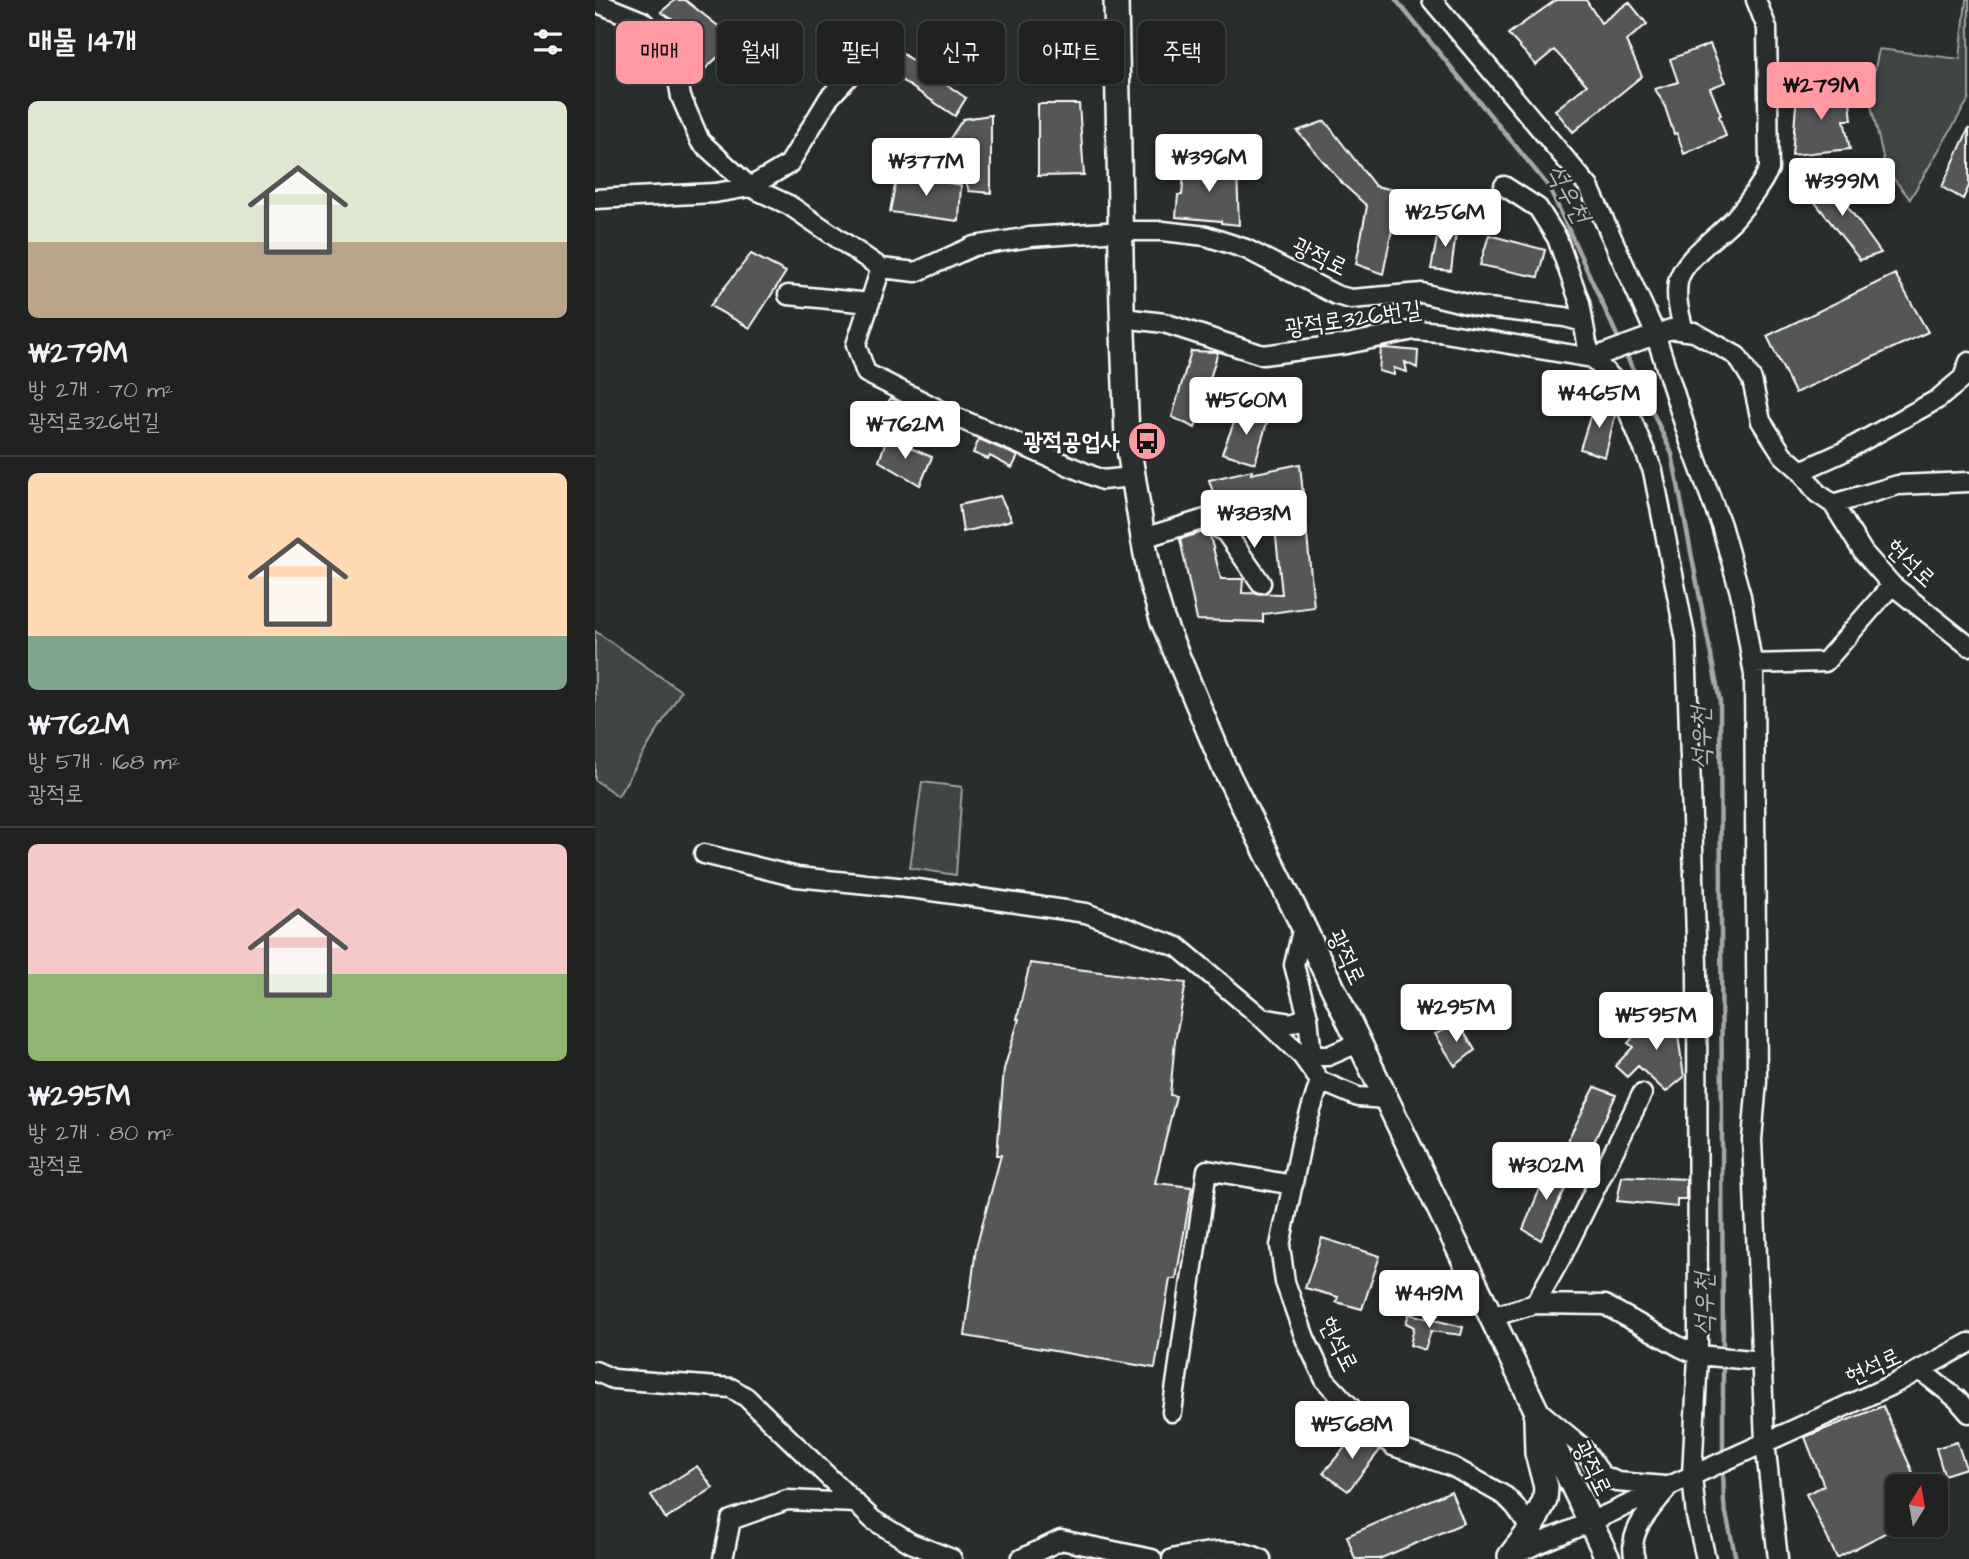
<!DOCTYPE html>
<html lang="ko">
<meta charset="utf-8">
<style>
:root{--surface:#202222;--page:#2d2f2f;--text:#f1f3f6;--muted:#a2a4a5;--line:#3d3f40;--accent:#ff9aa2}
body{margin:0;font-family:"Architects Daughter","Poor Story",sans-serif;background:var(--page);color:var(--text);height:100vh;display:flex;flex-direction:column;font-size:26px;white-space:nowrap}
*{box-sizing:border-box;margin:0}
p{font-size:23px;color:var(--muted)}
.icon{flex:none;width:38px;height:38px;fill:none;stroke:currentColor;stroke-width:2;stroke-linecap:round;stroke-linejoin:round}
.map{position:relative;flex:1;overflow:hidden}
.sheet{display:flex;flex-direction:column;background:var(--surface);width:595px}
.sheet>*{flex:none}
.banner{position:absolute;left:21px;top:21px;width:665px;height:63px;display:flex;gap:14px}
.needle{width:46px;rotate:11deg}
.fabs{position:absolute;left:1290px;top:1474px;display:grid;gap:14px}
.fabs a{display:grid;place-items:center;width:63px;height:63px;border-radius:10px;background:var(--surface);box-shadow:0 2px 5px #0004,0 0 0 2px var(--line);font-size:35px}
.price{position:absolute;translate:-50% -60px;padding:0 16px;border-radius:7px;background:#fff;color:#222;font-size:23px;line-height:46px;filter:drop-shadow(0 2px 4px #0008)}
.price::after{content:'';position:absolute;left:50%;top:42px;width:21px;height:16px;margin-left:-10px;background:inherit;clip-path:polygon(0 0,100% 0,50% 100%)}
.price.on{background:var(--accent);color:#111}
ul{padding:0;list-style:none}
li{display:grid;align-content:center;gap:14px;height:371px;padding:0 28px}
li+li{border-top:2px solid var(--line)}
li span{display:grid;place-items:center;height:217px;border-radius:10px;color:#555}
li>.icon{margin-inline-start:auto}
span .icon{width:126px;height:126px;fill:#fffc;stroke-width:1}
li b{font-size:30px}
h2{display:flex;justify-content:space-between;align-items:center;height:84px;padding:0 28px;font-size:30px}
.pill{padding:0 24px;border-radius:10px;background:var(--surface);box-shadow:0 2px 5px #0004,0 0 0 2px var(--line);font-size:24px;line-height:63px}
.pill.on{background:var(--accent);color:#111}
main{display:flex;flex:1;min-height:0}
.map>svg:first-child{display:block}
.green{fill:#414445;stroke:#a0a2a2;stroke-width:2}
.lines{fill:none;stroke-linecap:round;stroke-linejoin:round}
.stream{stroke:#a6a7a7;stroke-width:4.5}
.building{fill:#555758;stroke:#fff;stroke-width:2}
.minor-casing{stroke:#fff;stroke-width:23}
.major-casing{stroke:#fff;stroke-width:28}
.minor{stroke:#2a2d2e;stroke-width:18}
.major{stroke:#2a2d2e;stroke-width:23}
.labels{text-anchor:middle;stroke-width:5;stroke-linejoin:round;paint-order:stroke}
.street-label{font-size:24px;fill:#fff;stroke:#2a2d2e}
.poi-label{font-size:24px;font-weight:bold;fill:#fff;stroke:#2a2d2e;text-anchor:end}
.water-label{font-size:26px;font-style:italic;fill:#b4b6b6;stroke:#2a2d2e}
</style>
<main>
<section class="sheet">
<h2>매물 14개<svg class="icon" aria-label="filters" viewBox="0 0 24 24"><path d="M4 7h16M4 17h16"/><circle cx="9" cy="7" r="2"/><circle cx="15" cy="17" r="2"/></svg></h2>
<ul>
<li><span style="background:linear-gradient(#dfe7d0 65%,#b9a48a 0)"><svg class="icon" aria-label="home" viewBox="0 0 24 24"><path d="M3 11l9-7 9 7M6 9v11h12V9"/></svg></span><div><b>₩279M</b><p>방 2개 · 70 m²</p><p>광적로326번길</p></div></li>
<li><span style="background:linear-gradient(#ffd9b3 75%,#7fa58c 0)"><svg class="icon" aria-label="home" viewBox="0 0 24 24"><path d="M3 11l9-7 9 7M6 9v11h12V9"/></svg></span><div><b>₩762M</b><p>방 5개 · 168 m²</p><p>광적로</p></div></li>
<li><span style="background:linear-gradient(#f6c9c9 60%,#8fb573 0)"><svg class="icon" aria-label="home" viewBox="0 0 24 24"><path d="M3 11l9-7 9 7M6 9v11h12V9"/></svg></span><div><b>₩295M</b><p>방 2개 · 80 m²</p><p>광적로</p></div></li>
</ul>
</section>
<div class="map">
<svg width="1374" height="1559" viewBox="0 0 1374 1559">
<rect width="100%" height="100%" fill="#2a2d2e"/>
<filter id="ink" filterUnits="userSpaceOnUse"><feTurbulence type="fractalNoise" baseFrequency=".0143" numOctaves="2"/><feDisplacementMap in="SourceGraphic" scale="14" xChannelSelector="R" yChannelSelector="G"/><feConvolveMatrix kernelMatrix="1 2 1 2 8 2 1 2 1" color-interpolation-filters="sRGB"/></filter>
<g filter="url(#ink)">
<path class="green" d="M1371,0H1374V99L1315,199L1291,169L1274,97L1284,49L1365,59Z
M0,631L86,691L23,796L0,780Z
M327,782L367,787L361,875L315,868Z"/>
<g class="lines">
<path class="stream" d="M801,0L954,187L1025,342
M1029,350L1077,454L1125,702L1128,1352
M1128,1360V1457
M1128,1465L1129,1504L1141,1559"/>
</g>
<path class="building" d="M80,0H90L141,40L109,70L90,56V52L104,37L66,12Z
M961,0H991L1006,23L1034,2L1052,24L1031,41L1047,76L978,132L960,110L992,85L959,50L941,65L913,34Z
M1115,44L1131,82L1115,88L1126,115L1124,116L1131,136L1089,154L1082,133L1079,134L1069,104L1060,89L1083,82L1075,59Z
M298,47L371,98L360,116L285,66Z
M36,48L66,63L61,73L37,74L26,71Z
M1254,92L1257,120H1249L1255,149L1197,155L1202,93Z
M443,104H484L489,175L443,176Z
M396,115V193L374,191L364,159L347,162L348,149L368,119Z
M730,121L780,186L805,191L788,274L761,264L772,206L749,185L702,131Z
M1374,128V186L1368,199L1347,187Z
M609,159L608,170L642,171L644,225L626,223V221L581,217L583,195H587L590,160Z
M302,174L366,185L364,221L295,212Z
M1230,175L1286,253L1265,260L1209,188Z
M862,225L856,271L836,269L844,228Z
M894,235L950,250L943,277L885,265Z
M156,254L191,272L155,328L115,306Z
M1300,274L1333,332L1200,393L1172,336Z
M790,348L823,351L822,368L810,362L812,372L799,368V375L784,371L786,349Z
M596,351L623,352L600,428L577,417Z
M296,398L324,412L322,416L305,411L299,418L287,411Z
M1000,401L1020,409L1021,412L1010,457L985,449Z
M644,410L673,419L660,463L627,453Z
M292,438L337,457L325,485L284,461Z
M384,439L423,456L417,468L395,456L393,459L378,453Z
M705,464L719,607L668,614V622L602,620L585,539L608,532L615,536L626,579H648L647,593L687,594L677,500L623,508L614,480L657,470L656,474Z
M405,496L417,520L368,532L364,505Z
M435,963L591,983L580,1041L575,1095L581,1096L560,1183L597,1187L581,1279H575L560,1368L370,1336L381,1248L406,1155H402L409,1069L424,1019H422Z
M1062,1010L1081,1021L1089,1077L1071,1092L1043,1066L1032,1077L1020,1066L1038,1047L1033,1043Z
M864,1024L880,1050L860,1066L840,1034Z
M1000,1087L1021,1095L990,1161L968,1149Z
M955,1165L975,1178L946,1240L928,1229Z
M1027,1176L1091,1179V1199H1082V1207L1022,1201Z
M727,1238L785,1256L767,1309L741,1302L743,1297L710,1288Z
M814,1314L868,1327L866,1335L836,1331L830,1350L815,1345L819,1327L811,1323Z
M1288,1406L1324,1486H1302V1527L1242,1558L1211,1494L1229,1486L1210,1437Z
M764,1431L785,1450L753,1491L728,1473Z
M1362,1442L1371,1468L1349,1475L1341,1448Z
M102,1466L118,1488L71,1519L56,1495Z
M856,1491L869,1523L784,1559H760L752,1536Z"/>
<g class="lines">
<defs>
<path id="minor" d="M837,0L994,187L1060,333L1095,442L1126,525L1146,596L1159,675L1162,1081L1157,1140L1170,1442L1183,1559
M0,2L47,21L78,51L86,97L105,141L155,187L194,164L234,98L288,39
M909,186L943,208L962,238L985,303L992,343L997,358L1021,382L1058,471L1091,641L1102,966L1103,1355L1097,1476L1101,1516L1111,1559
M0,199L120,193L155,187L194,205L286,268L321,272L379,246L435,237L526,231H568L611,236L651,249L741,295L756,299L827,293L884,307L970,317L988,322
M286,268L261,345L271,373L349,412L507,480L538,477
M193,295L275,303
M528,318L569,323L668,355L752,344L819,330L844,332L997,358L1076,329L1099,332L1142,356L1157,380L1166,421L1188,455L1206,471L1222,493L1238,504L1303,485L1374,482
M1089,331C1085,315 1080,299 1083,282C1087,260 1124,235 1140,218C1153,203 1165,187 1174,169L1172,28L1161,0
M1206,471L1246,453L1343,399L1368,378L1374,362
M1238,504L1268,552L1297,585L1374,646
M548,538L610,519L631,533L666,583
M1157,664L1230,662L1297,585
M109,854L202,877L322,889L491,913L583,947L667,1018L707,1056H733L763,1043
M708,926L699,965L713,1017L717,1056
M667,1018L696,1023L713,1017
M707,1056L725,1081L763,1097L791,1099
M725,1081L707,1139L685,1246L690,1282L710,1338L730,1380L761,1413L798,1446L858,1467L910,1496L920,1506L936,1529
M940,1304L968,1254L1047,1094
M896,1317L940,1304L1010,1305L1085,1347L1103,1355L1167,1361
M1325,1370L1362,1399L1374,1413
M0,1371L18,1379L136,1388L151,1397L278,1520L316,1543L357,1559
M577,1412L612,1170L698,1185
M945,1412L986,1446L1007,1475L1022,1482L1070,1486
M917,1555L995,1522L1299,1384L1374,1343
M128,1559L136,1520L192,1500L261,1503
M426,1559L466,1540L557,1559
M577,1559C607,1553 638,1545 666,1559
M1040,1559C1031,1532 1056,1509 1071,1490"/>
<path id="major" d="M521,0L527,307L532,437L548,538L556,581L567,619L629,767L708,926L1013,1559
M915,1556L936,1529L950,1500L951,1487L942,1453L941,1418"/>
</defs>
<use href="#minor" class="minor-casing"/>
<use href="#major" class="major-casing"/>
<use href="#minor" class="minor"/>
<use href="#major" class="major"/>
</g>
</g>
<defs>
<symbol id="bus-disc" viewBox="-11 -11 22 22"><circle r="9.5" fill="#ff9aa2" stroke="#2a2d2e"/><path d="M-5-6H5V4H4V6H2V4H-2V6H-4V4H-5ZM-3.5-4V0h7V-4ZM-3.5 1.2v1.5H-2V1.2ZM2 1.2v1.5H3.5V1.2Z" fill="#111"/></symbol>
</defs>
<g fill-rule="evenodd">
<use href="#bus-disc" x="530" y="419" width="44" height="44"/>
</g>
<g class="labels">
<g class="street-label">
<text transform="translate(725 256) rotate(26)" y="8">광적로</text>
<text transform="translate(758 318) rotate(-8)" y="8">광적로326번길</text>
<text transform="translate(1316 563) rotate(43)" y="8">현석로</text>
<text transform="translate(752 957) rotate(65)" y="8">광적로</text>
<text transform="translate(744 1344) rotate(63)" y="8">현석로</text>
<text transform="translate(1278 1366) rotate(-25)" y="8">현석로</text>
<text transform="translate(998 1468) rotate(64)" y="8">광적로</text>
</g>
<g class="poi-label">
<text x="525" y="449">광적공업사</text>
</g>
<g class="water-label">
<text transform="translate(974 193) rotate(61)" y="9">석우천</text>
<text transform="translate(1105 738) rotate(-91)" y="9">석우천</text>
<text transform="translate(1108 1304) rotate(-90)" y="9">석우천</text>
</g>
</g>
</svg>
<div class="fabs">
<a><svg class="needle" viewBox="-14 -14 28 28"><path d="M0-13l5 13h-10z" fill="#e53935"/><path d="M0 13l5-13h-10z" fill="#a2a4a5"/></svg></a>
</div>
<b class="price on" style="left:1226px;top:122px">₩279M</b>
<b class="price" style="left:614px;top:194px">₩396M</b>
<b class="price" style="left:331px;top:198px">₩377M</b>
<b class="price" style="left:1247px;top:218px">₩399M</b>
<b class="price" style="left:850px;top:249px">₩256M</b>
<b class="price" style="left:1004px;top:430px">₩465M</b>
<b class="price" style="left:651px;top:437px">₩560M</b>
<b class="price" style="left:310px;top:461px">₩762M</b>
<b class="price" style="left:659px;top:550px">₩383M</b>
<b class="price" style="left:861px;top:1044px">₩295M</b>
<b class="price" style="left:1061px;top:1052px">₩595M</b>
<b class="price" style="left:951px;top:1202px">₩302M</b>
<b class="price" style="left:834px;top:1330px">₩419M</b>
<b class="price" style="left:757px;top:1461px">₩568M</b>
<div class="banner">
<a class="pill on">매매</a>
<a class="pill">월세</a>
<a class="pill">필터</a>
<a class="pill">신규</a>
<a class="pill">아파트</a>
<a class="pill">주택</a>
</div>
</div>
</main>
